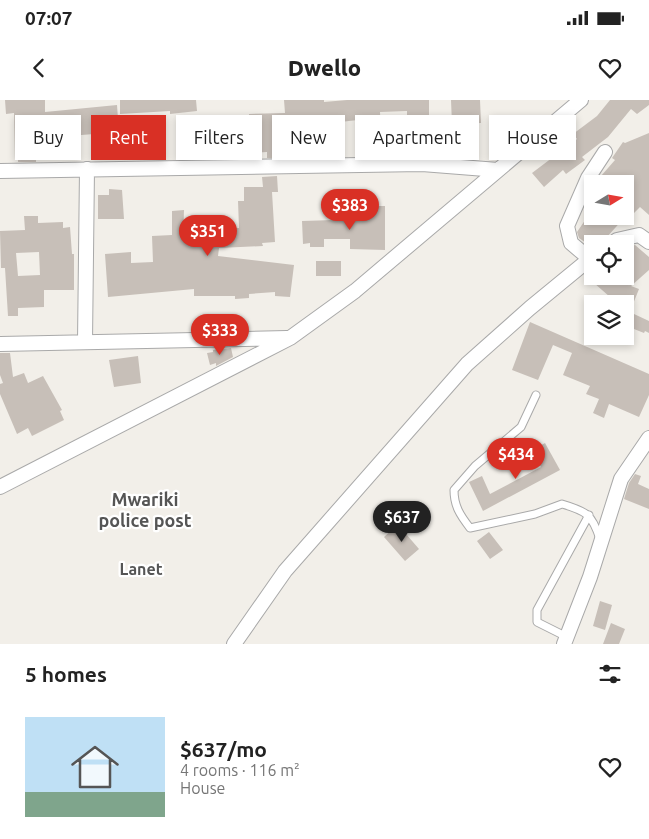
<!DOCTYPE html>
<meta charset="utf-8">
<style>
:root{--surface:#fff;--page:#f6f6f6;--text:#222;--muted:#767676;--accent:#d93025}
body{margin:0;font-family:Ubuntu,sans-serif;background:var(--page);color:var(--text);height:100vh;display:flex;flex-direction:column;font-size:19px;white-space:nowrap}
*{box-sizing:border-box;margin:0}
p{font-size:16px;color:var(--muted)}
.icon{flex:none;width:28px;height:28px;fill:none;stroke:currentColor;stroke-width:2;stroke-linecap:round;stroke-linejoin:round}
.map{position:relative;height:544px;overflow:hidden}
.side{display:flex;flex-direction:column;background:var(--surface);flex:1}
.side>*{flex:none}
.banner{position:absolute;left:15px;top:15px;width:620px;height:45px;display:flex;gap:10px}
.needle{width:32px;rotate:79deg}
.tools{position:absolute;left:584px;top:75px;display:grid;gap:10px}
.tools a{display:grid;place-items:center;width:50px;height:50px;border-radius:0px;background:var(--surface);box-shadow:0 2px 8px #0003;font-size:25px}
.price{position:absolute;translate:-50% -42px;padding:0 11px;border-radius:18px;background:var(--accent);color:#fff;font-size:16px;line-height:32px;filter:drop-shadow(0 1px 2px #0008)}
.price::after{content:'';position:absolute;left:50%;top:30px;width:15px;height:11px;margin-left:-8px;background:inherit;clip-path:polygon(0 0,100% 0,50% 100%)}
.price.active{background:#222;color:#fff}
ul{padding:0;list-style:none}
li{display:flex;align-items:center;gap:15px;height:125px;padding:0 25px}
li span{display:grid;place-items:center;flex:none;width:140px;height:100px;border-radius:0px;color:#555}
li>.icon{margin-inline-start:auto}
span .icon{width:60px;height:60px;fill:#fffc;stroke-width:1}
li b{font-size:21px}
h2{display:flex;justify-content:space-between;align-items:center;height:60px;padding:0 25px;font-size:21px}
.chip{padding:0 18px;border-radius:0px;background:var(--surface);box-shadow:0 2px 8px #0003;font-size:18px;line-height:45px}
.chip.active{background:var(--accent);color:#fff}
.status{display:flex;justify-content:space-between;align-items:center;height:35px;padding:0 25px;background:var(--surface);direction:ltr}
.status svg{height:14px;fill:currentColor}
header{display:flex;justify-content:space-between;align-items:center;height:65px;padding:0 25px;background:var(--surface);font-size:22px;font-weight:800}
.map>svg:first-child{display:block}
.building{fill:#c7bfb8;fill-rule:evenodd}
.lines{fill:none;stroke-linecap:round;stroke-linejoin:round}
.service-casing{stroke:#a9a9a9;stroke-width:9}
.minor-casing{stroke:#a9a9a9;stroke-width:16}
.service{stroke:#fff;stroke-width:7}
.minor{stroke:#fff;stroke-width:14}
.labels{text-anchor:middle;stroke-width:4.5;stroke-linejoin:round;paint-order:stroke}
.neighbourhood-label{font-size:16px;font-weight:bold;fill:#555;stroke:#fff}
.quarter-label{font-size:18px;font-weight:bold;fill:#555;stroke:#fff}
</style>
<div class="status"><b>07:07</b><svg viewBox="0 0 49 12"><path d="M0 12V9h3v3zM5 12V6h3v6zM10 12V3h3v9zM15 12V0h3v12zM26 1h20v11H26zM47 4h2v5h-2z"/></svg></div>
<header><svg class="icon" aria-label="back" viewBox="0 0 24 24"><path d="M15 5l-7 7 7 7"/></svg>Dwello<svg class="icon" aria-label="heart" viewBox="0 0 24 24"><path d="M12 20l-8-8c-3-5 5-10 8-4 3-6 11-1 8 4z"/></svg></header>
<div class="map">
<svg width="649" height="544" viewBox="0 0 649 544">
<rect width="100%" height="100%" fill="#f2efe9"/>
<path class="building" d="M5,0H45V12L117,5L119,32L69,36V44L58,45V38L36,39V62H18V60H15L14,13L6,14Z
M120,0H196L197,11L170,14V11L120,14Z
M284,0H324V2L347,0H429V29L450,28L448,55L429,54L430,51H407V11L380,12L382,52H369L367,19L331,23L333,35L294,36L295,53H284V58H267V52L250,53L249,14L285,13Z
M451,0H480L481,23L452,24Z
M610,0H649V5L637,14L631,9L608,37L582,57L585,60L566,74L563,70L544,87L532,73L577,39L573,34L597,16Z
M649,33V115L640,107L625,122V117L606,138L601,135L595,144H592V147L579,138L577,132L592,110V116H625V84H609L601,76L615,60L612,58L623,42L625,43Z
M143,44H153V47H158L159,58L138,59L137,49L143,48Z
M277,76L278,92H272L275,142L262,143L263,146L219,148L218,156L294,165L290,197L275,196V192L249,194V198L235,199V196H194V189L108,197L105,154L131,152V163L153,162L152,136L172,135V111L184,110L183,140H207V129L239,128L238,101H244V87H263L262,77Z
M109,89L122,90L124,119H98V95H109Z
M366,106H385V150L350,149V139H324V147H310V143L303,144L302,121L366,119Z
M24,116H38V123L63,122V128L70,127L72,154H74V190H44V207L18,208V216H8L5,168H1L0,131L25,130ZM39,152L40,175L18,176L16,153Z
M635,145L649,157V170L631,186L639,189L633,204H618L586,176H625V147Z
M316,161H341V176H316Z
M634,214L649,221V233L645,231L644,233L629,227Z
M530,222L649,274V295L639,317L609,304L604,318L593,313L599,299L586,294L590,286L563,275L572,253L553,245L538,280L512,270Z
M231,248L233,257L216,266V263L210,265L207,253L213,252V250Z
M0,253H10L13,277L24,273L28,283L43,276L62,310L60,311L64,320L32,336L28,328L17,334L0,294V284L3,283L0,275Z
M138,256L141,283L114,287L109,260Z
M545,343L560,370L483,411L469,382L482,376L490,394L541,367L532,350Z
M635,374L641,376L638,384L649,389V409L624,399L629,383Z
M400,427L419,449L405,461L384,437L394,428L396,430Z
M489,432L503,450L490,459L477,441Z
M600,501L612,505L605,530L593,526Z
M611,523L625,529L619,544H603Z"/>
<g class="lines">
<defs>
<path id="service" d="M536,295L521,327L475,366L454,390C454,406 460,415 470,428L535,414L562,404C586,411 592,414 600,439
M567,537L537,522V510L589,415"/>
<path id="minor" d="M0,71L422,64L498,70
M612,144L617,140L639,135L649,142
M590,159L571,143L567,126L588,78L605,52
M85,242L87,69
M0,244L287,238
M0,387L290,238L355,191L581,0
M234,544L285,471L467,264L530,208L592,157
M564,544L590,477L621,379L649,338"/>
</defs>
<use href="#service" class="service-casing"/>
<use href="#minor" class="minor-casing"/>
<use href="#service" class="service"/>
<use href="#minor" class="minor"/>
</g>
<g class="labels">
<g class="neighbourhood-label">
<text x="141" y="475">Lanet</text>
</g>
<g class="quarter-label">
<text x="145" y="406">Mwariki<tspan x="145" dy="21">police post</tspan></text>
</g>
</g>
</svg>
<div class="tools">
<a><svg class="needle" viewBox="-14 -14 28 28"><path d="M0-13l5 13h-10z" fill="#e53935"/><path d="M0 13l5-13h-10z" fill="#767676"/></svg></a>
<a><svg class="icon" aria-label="locate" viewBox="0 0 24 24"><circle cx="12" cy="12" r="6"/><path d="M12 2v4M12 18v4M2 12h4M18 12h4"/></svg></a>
<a><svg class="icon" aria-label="layers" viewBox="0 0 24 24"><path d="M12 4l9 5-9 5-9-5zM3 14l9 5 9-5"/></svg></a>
</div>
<b class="price" style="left:350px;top:131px">$383</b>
<b class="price" style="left:208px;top:157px">$351</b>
<b class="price" style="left:220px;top:256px">$333</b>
<b class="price" style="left:516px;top:380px">$434</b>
<b class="price active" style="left:402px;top:443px">$637</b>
<div class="banner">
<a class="chip">Buy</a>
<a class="chip active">Rent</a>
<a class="chip">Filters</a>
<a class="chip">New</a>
<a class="chip">Apartment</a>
<a class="chip">House</a>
</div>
</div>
<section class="side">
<h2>5 homes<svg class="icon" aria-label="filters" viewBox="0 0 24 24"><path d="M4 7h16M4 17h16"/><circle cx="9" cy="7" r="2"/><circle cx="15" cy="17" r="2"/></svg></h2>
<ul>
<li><span style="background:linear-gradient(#bfe0f5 75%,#7fa58c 0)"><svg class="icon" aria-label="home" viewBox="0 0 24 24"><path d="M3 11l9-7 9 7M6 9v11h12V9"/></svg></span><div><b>$637/mo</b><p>4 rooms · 116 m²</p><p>House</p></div><svg class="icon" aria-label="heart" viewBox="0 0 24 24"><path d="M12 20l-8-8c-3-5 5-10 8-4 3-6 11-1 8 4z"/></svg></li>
</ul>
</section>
